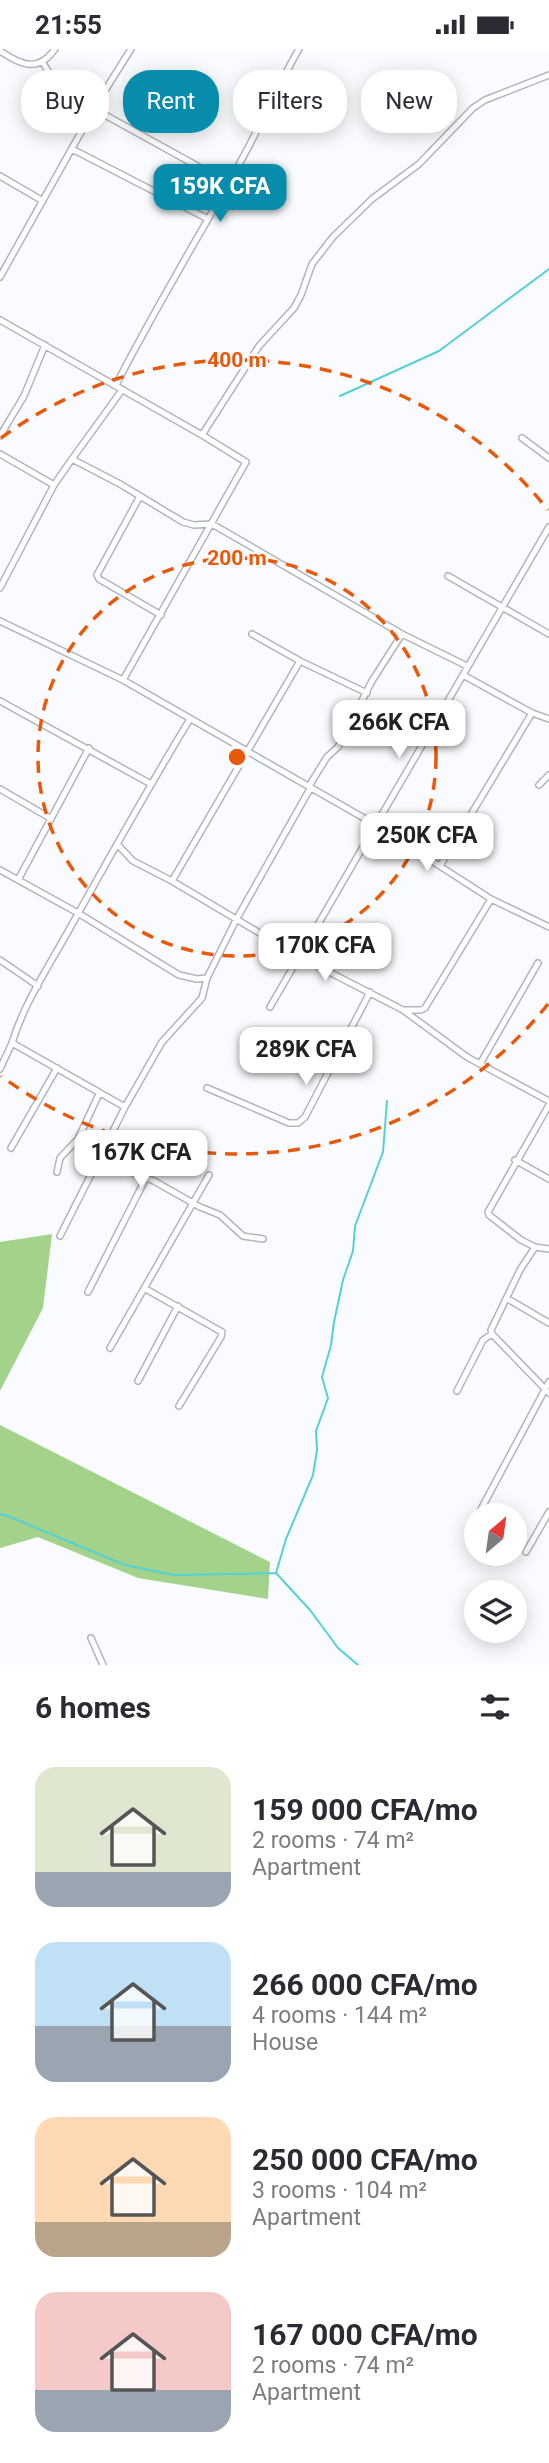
<!DOCTYPE html>
<meta charset="utf-8">
<style>
:root{--surface:#fff;--page:#f2f2f3;--text:#2b2b33;--muted:#7c7c81;--accent:#088cac}
body{margin:0;font-family:Roboto,sans-serif;background:var(--page);color:var(--text);height:100vh;display:flex;flex-direction:column;font-size:26px;white-space:nowrap}
*{box-sizing:border-box;margin:0}
p{font-size:23px;color:var(--muted)}
.icon{flex:none;width:38px;height:38px;fill:none;stroke:currentColor;stroke-width:2;stroke-linecap:round;stroke-linejoin:round}
.map{position:relative;height:1616px;overflow:hidden}
.side{display:flex;flex-direction:column;background:var(--surface);flex:1}
.side>*{flex:none}
.hud{position:absolute;left:21px;top:21px;width:508px;height:63px;display:flex;gap:14px}
.needle{width:46px;rotate:29deg}
.tools{position:absolute;left:464px;top:1454px;display:grid;gap:14px}
.tools a{display:grid;place-items:center;width:63px;height:63px;border-radius:50%;background:var(--surface);box-shadow:0 4px 18px #0003;font-size:35px}
.price{position:absolute;translate:-50% -60px;padding:0 16px;border-radius:14px;background:#fff;color:#222;font-size:23px;line-height:46px;filter:drop-shadow(0 2px 4px #0008)}
.price::after{content:'';position:absolute;left:50%;top:42px;width:21px;height:16px;margin-left:-10px;background:inherit;clip-path:polygon(0 0,100% 0,50% 100%)}
.price.current{background:var(--accent);color:#fff}
ul{padding:0;list-style:none}
li{display:flex;align-items:center;gap:21px;height:175px;padding:0 35px}
li span{display:grid;place-items:center;flex:none;width:196px;height:140px;border-radius:21px;color:#555}
li>.icon{margin-inline-start:auto}
span .icon{width:84px;height:84px;fill:#fffc;stroke-width:1}
li b{font-size:30px}
h2{display:flex;justify-content:space-between;align-items:center;height:84px;padding:0 35px;font-size:30px}
.pill{padding:0 24px;border-radius:28px;background:var(--surface);box-shadow:0 4px 18px #0003;font-size:24px;line-height:63px}
.pill.current{background:var(--accent);color:#fff}
.status{display:flex;justify-content:space-between;align-items:center;height:49px;padding:0 35px;background:var(--surface);direction:ltr}
.status svg{height:19px;fill:currentColor}
.map>svg:first-child{display:block}
.forest{fill:#a3d28b}
.lines{fill:none;stroke-linecap:round;stroke-linejoin:round}
.stream{stroke:#56d0d8;stroke-width:2}
.minor-casing{stroke:#b0b6bd;stroke-width:8}
.minor{stroke:#fff;stroke-width:5}
.ring{fill:none;stroke:#e8590c;stroke-width:3.5;stroke-dasharray:12 9}
.centre{fill:#e8590c;stroke:#f9fbfe;stroke-width:3.5}
.ring-label{font-size:21px;text-anchor:middle;font-weight:bold;fill:#e8590c;stroke:#f9fbfe;stroke-width:5;stroke-linejoin:round;paint-order:stroke}
</style>
<div class="status"><b>21:55</b><svg viewBox="0 0 49 12"><path d="M0 12V9h3v3zM5 12V6h3v6zM10 12V3h3v9zM15 12V0h3v12zM26 1h20v11H26zM47 4h2v5h-2z"/></svg></div>
<div class="map">
<svg width="549" height="1616" viewBox="0 0 549 1616">
<rect width="100%" height="100%" fill="#f9fbfe"/>
<path class="forest" d="M52,1185L43,1259L0,1342V1193Z
M0,1376L270,1513L268,1550L138,1529L38,1488L0,1499Z"/>
<g class="lines">
<path class="stream" d="M340,347L439,302L549,220
M0,1466L3,1465L125,1516L174,1526L276,1524L310,1561L338,1599L358,1616
M276,1524L286,1490L313,1426L317,1401L316,1382L328,1349L322,1328L331,1296L334,1273L343,1231L353,1202L355,1177L383,1103L387,1052"/>
<defs>
<path id="minor" d="M0,2C21,16 38,24 55,0
M43,14L60,41L228,134
M72,100L208,170
M0,127L43,152
M0,228L99,51L131,0
M0,271L202,386L246,413L123,631
M116,336C155,259 200,186 242,110C262,74 278,36 299,0
M202,386L259,297L294,259L301,246L312,215L333,188L372,150L419,115L473,59L485,51L549,26
M0,387L24,347L45,296
M522,389L549,409
M0,405L54,436L72,410L120,435L183,473L194,476L212,475L402,585L467,617
M72,410L122,341
M140,447L97,526L99,530L161,566
M448,527L549,585
M0,539L54,436
M0,572L123,631L376,776L491,850L549,878
M252,585L300,612
M463,626L532,664L549,670
M0,652L151,735
M539,736L549,726
M309,737L327,708L338,698L372,632L402,585
M0,740L50,769
M117,795L133,812L172,832L300,908L403,961L467,1008L549,1052
M440,817L532,664
M0,821L78,864L179,926L197,930L207,929
M18,831L89,699
M172,832L300,612L367,644
M0,911L38,937
M270,958L549,478
M405,961H421L425,959L491,850
M12,994C24,954 49,917 70,879C109,809 148,739 190,670
M480,1015L538,914
M0,1020L12,994L125,1058
M207,1039L289,1074H298L305,1068L370,943
M549,1056L488,1163L489,1166L521,1191L535,1198L520,1221L491,1281L492,1285L549,1344
M11,1099L57,1019
M98,1110L154,1132L200,1158L220,1166L243,1187L263,1190
M515,1111L549,1130
M57,1123L60,1109L78,1090L99,1045
M60,1187L125,1058L162,993L202,949L207,929L236,871L311,738
M535,1198L549,1200
M144,1239L222,1283L221,1288L179,1357
M88,1243L146,1129
M508,1250L549,1274
M110,1299L209,1126
M138,1332L178,1257
M457,1342L483,1291L492,1285
M478,1466L549,1333
M471,1480L476,1471
M526,1503L549,1463
M91,1589L103,1616"/>
</defs>
<use href="#minor" class="minor-casing"/>
<use href="#minor" class="minor"/>
</g>
<g class="ring">
<circle cx="237" cy="708" r="199"/>
<path d="M548 955A397 397 0 0 1 1 1027M1 389A397 397 0 0 1 548 461"/>
</g>
<circle cx="237" cy="708" r="10" class="centre"/>
<g class="ring-label">
<text x="237" y="318">400 m</text>
<text x="237" y="516">200 m</text>
</g>
</svg>
<div class="tools">
<a><svg class="needle" viewBox="-14 -14 28 28"><path d="M0-13l5 13h-10z" fill="#e53935"/><path d="M0 13l5-13h-10z" fill="#7c7c81"/></svg></a>
<a><svg class="icon" aria-label="layers" viewBox="0 0 24 24"><path d="M12 4l9 5-9 5-9-5zM3 14l9 5 9-5"/></svg></a>
</div>
<b class="price current" style="left:220px;top:175px">159K CFA</b>
<b class="price" style="left:399px;top:711px">266K CFA</b>
<b class="price" style="left:427px;top:824px">250K CFA</b>
<b class="price" style="left:325px;top:934px">170K CFA</b>
<b class="price" style="left:306px;top:1038px">289K CFA</b>
<b class="price" style="left:141px;top:1141px">167K CFA</b>
<div class="hud">
<a class="pill">Buy</a>
<a class="pill current">Rent</a>
<a class="pill">Filters</a>
<a class="pill">New</a>
</div>
</div>
<section class="side">
<h2>6 homes<svg class="icon" aria-label="filters" viewBox="0 0 24 24"><path d="M4 7h16M4 17h16"/><circle cx="9" cy="7" r="2"/><circle cx="15" cy="17" r="2"/></svg></h2>
<ul>
<li><span style="background:linear-gradient(#dfe7d0 75%,#9aa5b1 0)"><svg class="icon" aria-label="home" viewBox="0 0 24 24"><path d="M3 11l9-7 9 7M6 9v11h12V9"/></svg></span><div><b>159 000 CFA/mo</b><p>2 rooms · 74 m²</p><p>Apartment</p></div></li>
<li><span style="background:linear-gradient(#bfe0f5 60%,#9aa5b1 0)"><svg class="icon" aria-label="home" viewBox="0 0 24 24"><path d="M3 11l9-7 9 7M6 9v11h12V9"/></svg></span><div><b>266 000 CFA/mo</b><p>4 rooms · 144 m²</p><p>House</p></div></li>
<li><span style="background:linear-gradient(#ffd9b3 75%,#b9a48a 0)"><svg class="icon" aria-label="home" viewBox="0 0 24 24"><path d="M3 11l9-7 9 7M6 9v11h12V9"/></svg></span><div><b>250 000 CFA/mo</b><p>3 rooms · 104 m²</p><p>Apartment</p></div></li>
<li><span style="background:linear-gradient(#f6c9c9 70%,#9aa5b1 0)"><svg class="icon" aria-label="home" viewBox="0 0 24 24"><path d="M3 11l9-7 9 7M6 9v11h12V9"/></svg></span><div><b>167 000 CFA/mo</b><p>2 rooms · 74 m²</p><p>Apartment</p></div></li>
</ul>
</section>
